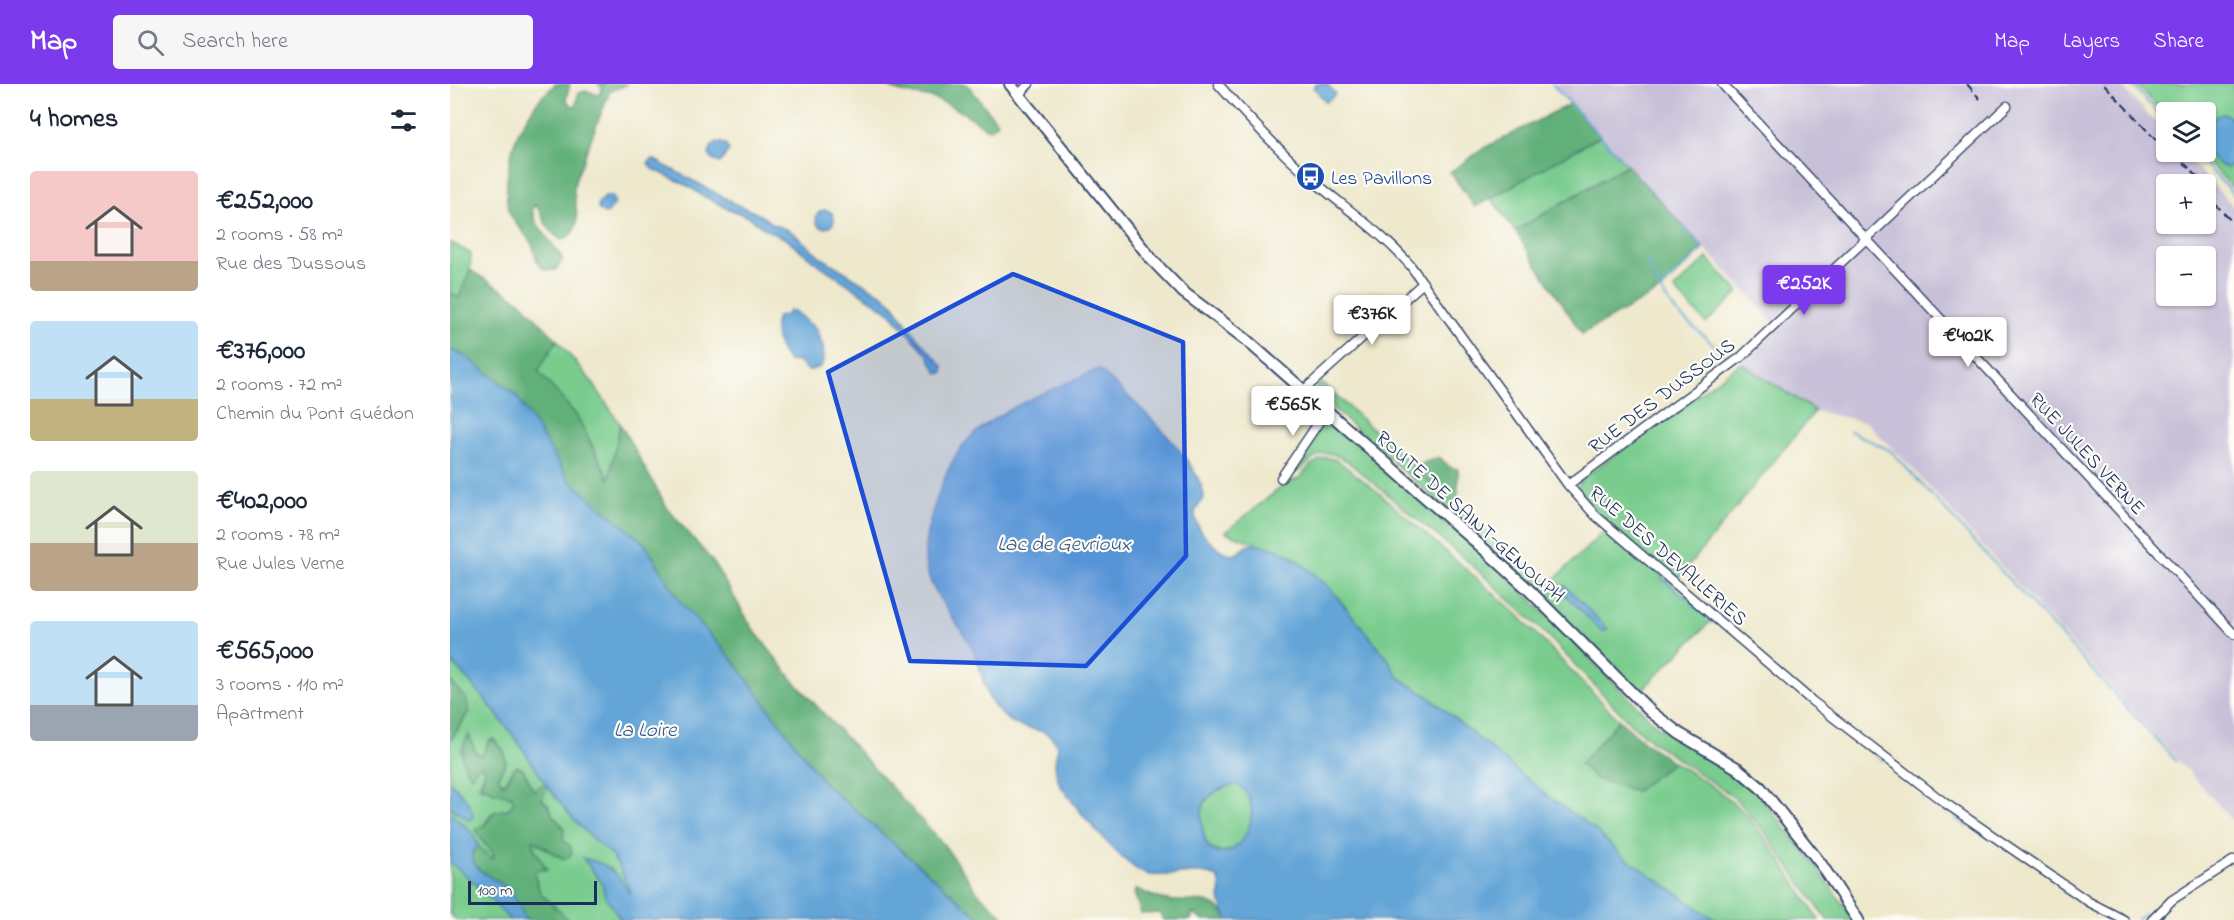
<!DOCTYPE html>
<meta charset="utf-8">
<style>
:root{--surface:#fff;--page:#f6f6f7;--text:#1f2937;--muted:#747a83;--accent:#7c3aed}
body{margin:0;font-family:"Indie Flower",sans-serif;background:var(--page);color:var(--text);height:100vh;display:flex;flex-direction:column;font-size:22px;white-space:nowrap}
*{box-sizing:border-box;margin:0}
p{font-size:20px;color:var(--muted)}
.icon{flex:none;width:33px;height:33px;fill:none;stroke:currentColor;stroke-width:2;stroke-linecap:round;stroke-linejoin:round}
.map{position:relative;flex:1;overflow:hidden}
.drawer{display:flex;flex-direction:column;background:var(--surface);width:450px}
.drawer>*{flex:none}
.controls{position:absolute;left:1706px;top:18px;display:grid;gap:12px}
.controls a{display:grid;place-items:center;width:60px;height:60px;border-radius:6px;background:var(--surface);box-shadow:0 2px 4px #0004;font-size:30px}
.scale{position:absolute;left:18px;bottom:15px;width:129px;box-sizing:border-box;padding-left:6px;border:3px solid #1b2f5e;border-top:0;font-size:16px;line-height:21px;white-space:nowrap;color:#1b2f5e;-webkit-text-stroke:4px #fdfcf7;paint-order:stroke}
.price{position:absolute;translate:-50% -51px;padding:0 14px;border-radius:6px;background:#fff;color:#222;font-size:20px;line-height:39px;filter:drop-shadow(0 2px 3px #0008)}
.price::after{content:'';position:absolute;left:50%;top:36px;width:18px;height:14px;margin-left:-9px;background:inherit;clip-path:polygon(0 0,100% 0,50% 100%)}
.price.current{background:var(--accent);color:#fff}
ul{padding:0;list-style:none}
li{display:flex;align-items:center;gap:18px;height:150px;padding:0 30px}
li span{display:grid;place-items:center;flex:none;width:168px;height:120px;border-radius:6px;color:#555}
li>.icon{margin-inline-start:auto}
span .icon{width:72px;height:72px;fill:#fffc;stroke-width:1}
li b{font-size:26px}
h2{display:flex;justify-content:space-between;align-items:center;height:72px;padding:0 30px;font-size:26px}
header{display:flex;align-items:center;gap:36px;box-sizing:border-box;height:84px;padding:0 30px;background:var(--accent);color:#fff}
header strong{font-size:28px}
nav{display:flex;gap:33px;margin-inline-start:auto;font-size:21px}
.search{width:420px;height:54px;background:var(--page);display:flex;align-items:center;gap:15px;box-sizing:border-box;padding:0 21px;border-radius:6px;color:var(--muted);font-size:22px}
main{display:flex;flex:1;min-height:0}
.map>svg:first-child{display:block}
.industrial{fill:#c8c0d8;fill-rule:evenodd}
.green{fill:#79cc8e;stroke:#4a7e76;stroke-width:1.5}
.forest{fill:#62b079;stroke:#3e706c;stroke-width:1.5}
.water{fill:#63a5d7;stroke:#3f6a9a;stroke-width:1.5;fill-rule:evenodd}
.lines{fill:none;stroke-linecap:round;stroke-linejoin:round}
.stream{stroke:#63a5d7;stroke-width:2}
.street-casing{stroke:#3b4b6e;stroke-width:11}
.secondary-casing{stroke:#3b4b6e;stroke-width:14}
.street{stroke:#fff;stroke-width:8}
.secondary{stroke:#fff;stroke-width:10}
.rail{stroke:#1b2f5e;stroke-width:2;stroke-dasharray:9 4.5;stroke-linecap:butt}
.marked{fill:#1d4ed8;fill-opacity:0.2;stroke:#1d4ed8;stroke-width:4.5;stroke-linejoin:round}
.labels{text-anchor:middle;stroke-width:4.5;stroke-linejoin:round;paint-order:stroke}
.transit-label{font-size:20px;fill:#164399;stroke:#fdfcf7;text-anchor:start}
.street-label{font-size:20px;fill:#1b2f5e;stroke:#fdfcf7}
.water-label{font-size:21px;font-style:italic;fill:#345888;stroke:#fdfcf7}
</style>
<header>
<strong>Map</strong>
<div class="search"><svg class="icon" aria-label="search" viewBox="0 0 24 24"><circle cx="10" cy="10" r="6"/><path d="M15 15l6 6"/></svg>Search here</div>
<nav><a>Map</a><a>Layers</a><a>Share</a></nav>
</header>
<main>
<section class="drawer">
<h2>4 homes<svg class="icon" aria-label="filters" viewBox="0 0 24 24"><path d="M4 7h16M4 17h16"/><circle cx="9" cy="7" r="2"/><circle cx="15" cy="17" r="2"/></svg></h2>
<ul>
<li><span style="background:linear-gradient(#f6c9c9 75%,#b9a48a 0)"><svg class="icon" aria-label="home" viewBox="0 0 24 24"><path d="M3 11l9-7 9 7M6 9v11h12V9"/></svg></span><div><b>€252,000</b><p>2 rooms · 58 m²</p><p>Rue des Dussous</p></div></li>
<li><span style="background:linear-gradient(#bfe0f5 65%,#c2b280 0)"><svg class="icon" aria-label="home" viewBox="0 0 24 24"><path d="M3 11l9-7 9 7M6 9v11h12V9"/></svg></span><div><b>€376,000</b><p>2 rooms · 72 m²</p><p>Chemin du Pont Guédon</p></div></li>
<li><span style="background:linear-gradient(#dfe7d0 60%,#b9a48a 0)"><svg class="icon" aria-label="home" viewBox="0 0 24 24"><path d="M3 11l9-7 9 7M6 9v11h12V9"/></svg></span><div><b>€402,000</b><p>2 rooms · 78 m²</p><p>Rue Jules Verne</p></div></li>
<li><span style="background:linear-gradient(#bfe0f5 70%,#9aa5b1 0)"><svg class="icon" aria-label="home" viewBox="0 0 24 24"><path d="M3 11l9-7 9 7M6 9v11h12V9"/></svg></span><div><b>€565,000</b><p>3 rooms · 110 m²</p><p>Apartment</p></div></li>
</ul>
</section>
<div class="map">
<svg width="1784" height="836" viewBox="0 0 1784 836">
<rect width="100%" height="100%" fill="#fdfcf7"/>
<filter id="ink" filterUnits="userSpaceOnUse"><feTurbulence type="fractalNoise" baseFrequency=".0167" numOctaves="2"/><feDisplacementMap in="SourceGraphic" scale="12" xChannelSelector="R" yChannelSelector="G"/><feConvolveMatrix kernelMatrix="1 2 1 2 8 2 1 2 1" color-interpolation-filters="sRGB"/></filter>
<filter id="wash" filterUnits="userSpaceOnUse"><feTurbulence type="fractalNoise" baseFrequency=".008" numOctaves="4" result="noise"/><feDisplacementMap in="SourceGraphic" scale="24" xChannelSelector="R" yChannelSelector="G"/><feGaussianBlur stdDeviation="1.35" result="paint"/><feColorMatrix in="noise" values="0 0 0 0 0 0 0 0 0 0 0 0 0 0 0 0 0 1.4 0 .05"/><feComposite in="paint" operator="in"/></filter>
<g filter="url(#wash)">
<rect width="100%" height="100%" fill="#eee8cc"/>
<path class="industrial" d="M1102,0H1669L1716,50V68H1732L1784,123V738L1463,385L1416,338L1365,327L1291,279L1329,244ZM1716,100H1755V140H1716ZM1716,172H1755V212H1716Z"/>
<path class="green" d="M1686,0H1784V35L1773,30L1764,33L1755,51V28H1716V32Z
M1150,52L1177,81L1065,147L1041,114Z
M1755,59C1760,71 1765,81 1778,84L1784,78V105L1749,68H1755Z
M0,158L21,170L20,186L9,215L0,208Z
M1257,174L1289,208L1256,239L1224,205Z
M107,256L142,298L170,340L160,396L127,332L87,287Z
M1291,279L1365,327L1228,495C1207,478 1132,425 1128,402L1133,394Z
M871,298L1080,487L1100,500L1156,445L1263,535L1190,608L1091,510L867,310L866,305Z
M880,336L886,339L1080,514L1207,642L1258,675L1279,685L1305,706L1362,777L1404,836H1377L1314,747L1285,714L1204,659L1181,640L1094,548L1022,481L897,377C868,359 867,376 844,389L841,386L874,337Z
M875,373L887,376L928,408L1066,529L1169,636L1130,680L1186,707L1223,678C1246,692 1268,705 1288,723C1321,755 1344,799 1369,836H1265L1170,770L1143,744L1096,711L979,613L948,593L938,575L878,502L843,473L829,466L820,465L775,448L833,402L849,394L862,380Z
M0,576L35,615L71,662L97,702L124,736L146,758L159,768L169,782L182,811C175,806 173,798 168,792C160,782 145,777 134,775L152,799L156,812L171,836H119L90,809L84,789L86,787L97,785L84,764L83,756L107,772L120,762L113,756L114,745L112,741L102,731L99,722L92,715L96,702L91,701L84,707L81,704L76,691L64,683L55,699L49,697L48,692L56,678L54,667L44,655L39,656L34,670L31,672L24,667L12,665L13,677L28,683L33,682L35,688L29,701L64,714V717L59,725L44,728L40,731L33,743V758L43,768V773H39L28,762L27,757L15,742L0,729V723L6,728L8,705L0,699V657L14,636L16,615L0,597Z
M787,700C791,703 796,705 798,709C805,723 802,747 792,758C780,771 759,772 755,754C752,745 750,735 752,726C756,708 771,704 787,700Z
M0,778L30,804L60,836H6L0,830Z"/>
<path class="forest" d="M105,0H120L116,16L122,22L126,21L128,10C136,5 140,7 147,11L151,9L152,3L148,0H178L160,7C151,31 141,53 133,77C130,85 125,94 124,103C123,123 137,145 112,156C99,150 94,136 88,124L85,121L82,125L86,138L113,175L106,186C83,188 89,174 81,159C76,149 68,143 62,134C51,116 59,71 67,52C69,45 84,22 89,16C94,10 101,6 105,0Z
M435,0H517L548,39L541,45L536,44C520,32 504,22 485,15C470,10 447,11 435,0Z
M1120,20L1150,52L1025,123L1000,88L1036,63Z
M1177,81L1253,163L1211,206L1132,250L1065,147Z
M20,186L69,216L107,256L88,287L127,332L159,395L170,340L218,425L263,478L303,545L343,596L494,761L528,809L558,836H532L375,700L282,575L231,519L195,460L120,397L15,272L0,266V208L9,214Z
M989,373L1001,384L1008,385V415L1002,421L963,383Z
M0,597L16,615L19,627L0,657Z
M1169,636L1195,659L1223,678L1186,707L1146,695L1130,680Z
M19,651L27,671L31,672C37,668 36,658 42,655L54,667L56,678L48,692L52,699H55L67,682L73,685L84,707L91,701L97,702L92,715L101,726L102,731L114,745L113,756L120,762L122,769L116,775L112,774L83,756L84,764L97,786L90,785L84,789L90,809L119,836H77C71,827 67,815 60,807C49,794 20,789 22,768L28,762L42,775L45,771L33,758L26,746L37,739L44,728L59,725L64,717L61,711L46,709L35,703L30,704L35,687L33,682L28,683L21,692C10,678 9,666 19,651Z
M687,805C699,811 710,816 723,817C746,819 765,811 778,836H752L743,829L741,836H714L709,829L691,830L684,809Z"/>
<path class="water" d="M866,0H877L886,10L876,18L863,3Z
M1773,30L1784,35V78L1778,84C1765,81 1751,65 1755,51C1757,45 1762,38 1764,33Z
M267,58L275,60L279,66L270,79L262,76L259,70L262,62Z
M203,75L284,119L310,131L325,141L341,147L372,174L433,211L442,219L466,252L493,282V289L488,290L477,270L440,229L365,178L336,155L315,145L299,133L279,125L251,111L238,102L201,84L198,79Z
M156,112H161L165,119L158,129L154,130L148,125V119Z
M366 135a9 9 0 1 1 18 0a9 9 0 1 1-18 0Z
M340,226L345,228L366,245L373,263L374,275L371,283L358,287L348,278L338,277C329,268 321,245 327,233L336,231Z
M0,266L15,272L66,311L120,397L195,460L231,519L282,575L375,700L532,836H171L155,812L152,799L133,774L152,780L168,792L181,811L169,782L159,768L146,758L124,736L97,702L71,662L35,615L0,576Z
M649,285C678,313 750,374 754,413C752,420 745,423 745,430C745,447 768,469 784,471L799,461L809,460L829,466L843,473L878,502L938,575L948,593L979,613L1096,711L1143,744L1170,770L1265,836H778C775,830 771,821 770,814C770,808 772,801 769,796C758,781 714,796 696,790C674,784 625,722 610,701C605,688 603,677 608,664C602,644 583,647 567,641C558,637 549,628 543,621C533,607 531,581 523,565C509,539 485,516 477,487C471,464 478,442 485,420C492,400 500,376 515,359C547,324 606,304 649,285ZM787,700C822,724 786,783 762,766C755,761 754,752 753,745C747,716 761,706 787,700Z
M1113,502H1115L1158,545L1152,548L1111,506Z
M0,699C9,706 23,721 23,733L20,736L0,723Z
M0,729C11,738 25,748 28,762L22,769C20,789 49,794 60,807C67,815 71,827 77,836H60L30,804L0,778Z"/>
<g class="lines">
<path class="stream" d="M1102,0L1171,74
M1681,0L1716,37
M1744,68L1784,111
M1196,177L1213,210L1226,228L1276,271
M1210,205L1253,166L1233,141
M1400,347L1441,367L1726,677
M1212,495L1235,514
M1240,519L1263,539
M1379,639L1405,656
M1415,663L1434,677
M1447,687L1468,705
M1477,713L1499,730
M1505,734L1518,743
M1771,779L1784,770
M1735,803L1761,786
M1611,805L1634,820
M1710,819L1720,812
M1687,835L1695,830"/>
</g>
</g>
<g filter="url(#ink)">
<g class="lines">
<defs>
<path id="street" d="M768,0C799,35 831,69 866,99C898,126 932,149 960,181L1118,401L1145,431L1362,617L1495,719L1639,818L1674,836
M1272,0L1784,550
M569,10L579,0
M854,306L973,199
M831,394L877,326
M1118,401L1291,273L1557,22
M1702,836L1722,816L1784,776"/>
<path id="secondary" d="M560,0L703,177L733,208L794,254L1035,466L1078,505L1201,628L1230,650L1287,684L1311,704L1371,780L1408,836"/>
</defs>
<use href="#street" class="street-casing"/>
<use href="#secondary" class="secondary-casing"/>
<use href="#street" class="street"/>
<use href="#secondary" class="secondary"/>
<path class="rail" d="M1517,0L1530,15
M1654,0L1716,67
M1724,68L1754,100
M1755,109L1784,140"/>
</g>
</g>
<path class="marked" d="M563,190L733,258L736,472L636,582L460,577L378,288Z"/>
<defs>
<symbol id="bus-disc" viewBox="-11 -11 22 22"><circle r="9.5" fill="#1a4fb4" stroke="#fdfcf7"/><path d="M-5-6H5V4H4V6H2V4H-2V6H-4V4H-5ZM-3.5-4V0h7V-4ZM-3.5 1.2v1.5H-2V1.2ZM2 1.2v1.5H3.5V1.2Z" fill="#fff"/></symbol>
</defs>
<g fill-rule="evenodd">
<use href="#bus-disc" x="844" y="76" width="33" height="33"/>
</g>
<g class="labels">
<g class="transit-label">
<text x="881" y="100">Les Pavillons</text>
</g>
<g class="street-label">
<text transform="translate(1211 311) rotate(-37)" y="7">RUE DES DUSSOUS</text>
<text transform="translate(1638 369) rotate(47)" y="7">RUE JULES VERNE</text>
<text transform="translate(1021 432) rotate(42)" y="7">ROUTE DE SAINT-GENOUPH</text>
<text transform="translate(1219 471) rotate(41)" y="7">RUE DES DEVALLERIES</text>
</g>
<g class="water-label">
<text x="614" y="466">Lac de Gevrioux</text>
<text x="195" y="652">La Loire</text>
</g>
</g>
</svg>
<div class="controls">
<a><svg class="icon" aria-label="layers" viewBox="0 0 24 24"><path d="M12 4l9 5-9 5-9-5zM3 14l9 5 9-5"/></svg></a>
<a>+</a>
<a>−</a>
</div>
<div class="scale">100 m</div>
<b class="price current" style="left:1354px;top:232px">€252K</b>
<b class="price" style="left:922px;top:262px">€376K</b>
<b class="price" style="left:1518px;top:284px">€402K</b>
<b class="price" style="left:843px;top:353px">€565K</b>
</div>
</main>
